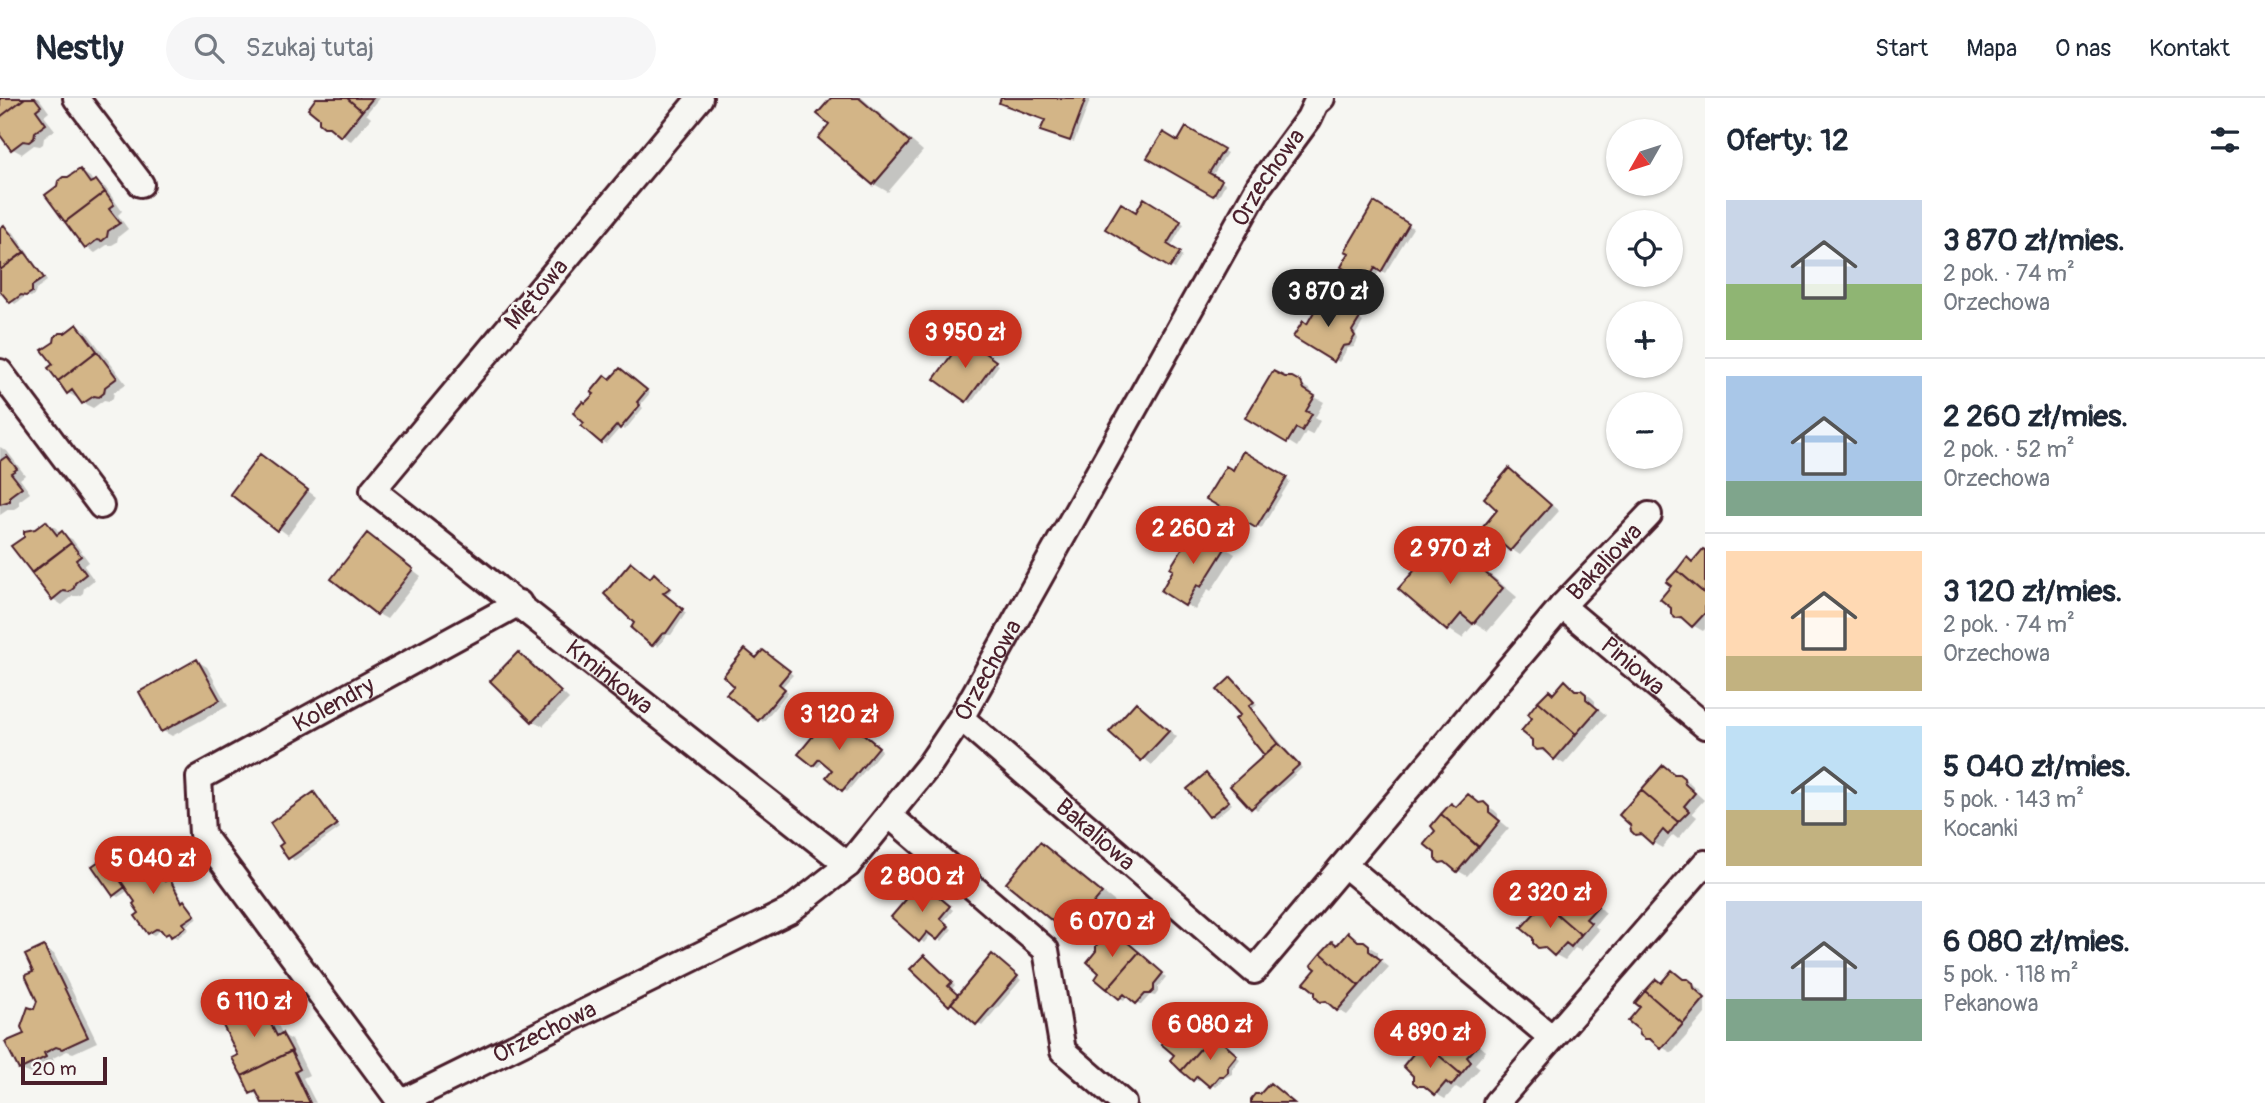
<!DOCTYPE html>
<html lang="pl">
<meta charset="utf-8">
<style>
:root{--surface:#fff;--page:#f6f6f7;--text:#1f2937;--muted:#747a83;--line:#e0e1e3;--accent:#c8321e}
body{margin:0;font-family:Pangolin,sans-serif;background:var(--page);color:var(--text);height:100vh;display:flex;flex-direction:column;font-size:26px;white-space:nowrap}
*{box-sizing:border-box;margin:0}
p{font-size:23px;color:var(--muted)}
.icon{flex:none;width:38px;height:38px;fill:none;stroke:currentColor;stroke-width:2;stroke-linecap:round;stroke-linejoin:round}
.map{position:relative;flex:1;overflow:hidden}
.details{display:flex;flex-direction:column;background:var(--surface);width:560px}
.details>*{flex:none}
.needle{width:46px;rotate:231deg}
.controls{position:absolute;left:1606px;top:21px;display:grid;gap:14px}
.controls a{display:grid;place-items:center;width:77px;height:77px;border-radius:50%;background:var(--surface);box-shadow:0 2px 5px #0004;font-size:35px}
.scale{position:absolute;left:21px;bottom:18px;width:86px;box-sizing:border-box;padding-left:7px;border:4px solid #4a1f2b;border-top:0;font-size:19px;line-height:24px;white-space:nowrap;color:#4a1f2b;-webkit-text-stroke:5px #f6f6f2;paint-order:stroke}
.price{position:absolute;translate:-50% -60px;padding:0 16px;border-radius:24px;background:var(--accent);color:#fff;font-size:23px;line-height:46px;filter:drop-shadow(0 2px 4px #0008)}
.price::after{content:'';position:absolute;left:50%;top:42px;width:21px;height:16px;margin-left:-10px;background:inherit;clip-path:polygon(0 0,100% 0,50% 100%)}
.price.active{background:#222;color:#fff}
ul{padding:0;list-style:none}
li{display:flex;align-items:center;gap:21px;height:175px;padding:0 21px}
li+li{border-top:2px solid var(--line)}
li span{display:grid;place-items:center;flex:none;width:196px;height:140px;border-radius:0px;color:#555}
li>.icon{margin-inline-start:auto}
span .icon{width:84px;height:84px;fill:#fffc;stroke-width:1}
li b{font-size:30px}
h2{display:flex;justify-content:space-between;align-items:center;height:84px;padding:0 21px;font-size:30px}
header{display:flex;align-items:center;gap:42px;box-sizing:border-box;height:98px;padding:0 35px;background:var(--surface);border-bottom:2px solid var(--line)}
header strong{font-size:33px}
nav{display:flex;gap:38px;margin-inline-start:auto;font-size:24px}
.search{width:490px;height:63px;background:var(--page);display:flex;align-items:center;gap:18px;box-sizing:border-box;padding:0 24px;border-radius:38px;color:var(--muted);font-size:26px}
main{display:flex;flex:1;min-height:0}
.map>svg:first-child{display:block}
.shadow{fill:#0003}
.building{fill:#d3b587;stroke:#4a1f2b;stroke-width:2}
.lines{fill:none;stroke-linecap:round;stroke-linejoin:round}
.street-casing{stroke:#4a1f2b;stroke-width:30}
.street{stroke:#f6f6f2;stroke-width:24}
.labels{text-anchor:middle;stroke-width:6;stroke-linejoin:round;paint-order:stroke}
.street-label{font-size:24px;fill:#4a1f2b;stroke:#f6f6f2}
</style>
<header>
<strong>Nestly</strong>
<div class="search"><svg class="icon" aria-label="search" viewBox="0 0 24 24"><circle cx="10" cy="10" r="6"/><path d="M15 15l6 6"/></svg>Szukaj tutaj</div>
<nav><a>Start</a><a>Mapa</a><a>O nas</a><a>Kontakt</a></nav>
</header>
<main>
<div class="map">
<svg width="1705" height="1005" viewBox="0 0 1705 1005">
<rect width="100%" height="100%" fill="#f6f6f2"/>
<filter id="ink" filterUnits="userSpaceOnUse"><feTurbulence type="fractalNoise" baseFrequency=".0143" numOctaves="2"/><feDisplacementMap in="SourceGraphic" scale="14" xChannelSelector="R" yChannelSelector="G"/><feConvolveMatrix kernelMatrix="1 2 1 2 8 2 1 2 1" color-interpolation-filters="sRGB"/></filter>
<g filter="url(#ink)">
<path class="shadow" d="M0,0H39L49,14L44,18L55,32L44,40L43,46L40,48L34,47L22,56L13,51L0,34Z
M319,0H379L366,16L371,20L351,43L325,28Z
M833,0H862L923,53L888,94L874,86L832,26Z
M1003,0H1091L1074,44L1047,34L1046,22Z
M1187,31L1227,55L1212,78L1225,86L1218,99L1150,59L1179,45Z
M80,73L90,79L94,85L105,89L122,113L118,117L128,131L118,139L117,144L112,147H107L95,155L86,149L69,81Z
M1145,103L1184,126L1170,150L1183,158L1175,171L1107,131L1136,116Z
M1374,107L1413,130L1385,175L1380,172L1372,185L1343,168Z
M4,130L14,135L47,183L36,191L35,196L31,199L26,198L15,206L3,194L0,196V132Z
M1324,200L1363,224L1356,236L1358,241L1354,249L1348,250L1339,264L1296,239L1307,228Z
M78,228L87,234L126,286L114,294L113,300L109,303L104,302L93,310L83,305L79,299L77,300L68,295L55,267L66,237Z
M969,245L999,267L971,305L937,281Z
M625,274L650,295L640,307L643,310L625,332L621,329L606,346L584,328L586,307L611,282Z
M1285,281H1292L1302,287L1310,291L1313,298L1324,304L1315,320L1320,323L1312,337L1306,334L1297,349L1248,319Z
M0,349L7,353L25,377L20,381L30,395L19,403V408L14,411H9L0,417Z
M1244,356L1290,383L1261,431L1209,400L1233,374Z
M261,358L316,399L288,437L232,396Z
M1510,373L1559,413L1520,457L1511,451Z
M46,425L56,430L60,436L72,441L89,464L84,468L94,482L84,490L83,495L79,498H73L62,507L53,501L36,433Z
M1195,432L1235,456L1211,493L1208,491L1195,512L1163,493Z
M367,437L421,478L387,521L378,516Z
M1444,441L1458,449L1517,499L1488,533L1475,525L1462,540L1448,531Z
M1705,454V531L1703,533L1676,518L1693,465Z
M658,480L671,492L666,498L686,515L671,537H667L658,549L637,525L651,481Z
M518,556L528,561L569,601L543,628L533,623L492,583Z
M768,556L793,577L782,589L788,594L763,624L729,596L757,562Z
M197,563L207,569L228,608L172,638L163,633Z
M1232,581L1257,607L1252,611L1302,670L1257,712L1233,688L1267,657L1237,622L1243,617Z
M1565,585L1591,599L1595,603V608L1606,617L1564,666L1538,651L1535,620Z
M1136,606L1146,611L1177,639L1152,667L1111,634Z
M854,628L882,652L847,694L843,691L835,672L823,663L818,669L814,667L843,634Z
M1663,669L1689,684L1693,688L1694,693L1704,702L1692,715L1697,719L1678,741L1673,737L1662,750L1636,735Z
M1206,678L1232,706L1215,720L1211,718Z
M314,696L318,699L340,730L294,763L281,748Z
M1468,698L1494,712L1498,716V721L1509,730L1467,778L1441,763L1438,733L1433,728L1451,707L1457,710Z
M1040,747L1054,755L1115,804L1083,843L1069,835Z
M118,752L128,763L143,753L147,755L167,783L169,782L173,784L184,804L189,807L198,820L186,828L189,831L177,840L161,832L154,837L149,835L138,804L129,792L118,799L114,797L95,769Z
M1565,782L1592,796L1596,800V806L1606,815L1595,828L1599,832L1581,853L1575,850L1565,862L1539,848Z
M926,789L953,812L943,824L952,831L942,843L932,835L924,845L920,842Z
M1348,836L1378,854V860L1389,869L1347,917L1321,902L1338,848Z
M1118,838L1166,879L1158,889V894L1155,898L1150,897L1141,907L1128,897L1124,902L1120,900L1102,875Z
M44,850L54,856L97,944L73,955L67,953L53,960L54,965L30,976L20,971L27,936L38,903L36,875Z
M997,861L1021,882L982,928L955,907L950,906L928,862L955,887L951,892L959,899Z
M1672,874L1702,892L1705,899V916L1672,955L1646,940L1662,887Z
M259,905L269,910L283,937L292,942L309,977L303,980L316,1005H264L262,1000L252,994L241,958L240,918Z
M1193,919L1240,961L1232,971V976L1224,980L1215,989L1202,979L1198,983L1194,981L1176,957L1180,927Z
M1446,920L1472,935L1476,939V945L1486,953L1475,966L1480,970L1461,992L1456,989L1445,1001L1419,986Z"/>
<path class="building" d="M0,0H25L0,19Z
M25,0H35L41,8L36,12L46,26L35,34L34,40L29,44L23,43L11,52L0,37V19Z
M316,0H347L362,13L341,39L329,29H324L319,25V20L308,11Z
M347,0H373L362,13Z
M831,0H859L910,44L873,87L818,40L829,26L817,16Z
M1001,0H1086L1070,43L1040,33L1045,22L999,5Z
M1186,29L1224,51L1209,75L1222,82L1213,98L1147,60L1163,34L1178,43Z
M80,71L90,85L96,82L105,94L65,124L45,97L57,88L58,83L63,79H68Z
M105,94L114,107L109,111L120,125L108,133L107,139L102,143L97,142L85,151L65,124Z
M1144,100L1181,123L1167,146L1180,154L1170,170L1105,131L1121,105L1136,114Z
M1374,104L1409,126L1381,174L1375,170L1367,184L1341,169L1349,155L1345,153Z
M4,127L24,154L0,172V130Z
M25,154L44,180L32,188V194L26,198L21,197L10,205L0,193V172Z
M1323,198L1360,220L1352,233L1355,238L1349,247L1343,248L1334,264L1293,239L1303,223L1307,226Z
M77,226L97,253L58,283L48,270L53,266L42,252L54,244L55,238L60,235H65Z
M964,240L996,263L966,304L934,281Z
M97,253L117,280L105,289L104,295L99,299L94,298L82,306L72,292L67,296L58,283Z
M620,270L647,292L637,304L640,307L620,331L617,327L601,345L581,328L584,325L573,315L583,303L585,305L594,296L591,294L605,277L610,281Z
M1273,273L1285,279H1292L1301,284L1304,291L1315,298L1306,313L1312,316L1302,333L1296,330L1287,345L1245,320Z
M1243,353L1287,379L1256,430L1206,401L1226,368L1233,372Z
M260,356L308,392L277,433L230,396Z
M7,358L17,371L11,375L22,389L10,398V403L0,406V363Z
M1509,370L1551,407L1510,453L1483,429L1497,412L1484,400Z
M46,423L57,437L62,433L71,445L32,475L11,448L24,439V433L35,431Z
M1195,430L1226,449L1201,489L1197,487L1185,508L1161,493L1173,472L1170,470Z
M367,435L413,471L377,517L331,481Z
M1444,439L1503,490L1473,526L1461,516L1447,533L1398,491Z
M71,445L81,458L76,462L86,476L75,485L74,490L69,494L63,493L52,502L31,475Z
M1703,451L1705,452V496L1677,472L1687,459L1692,464Z
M631,464L650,480L654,475L670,490L663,495L683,511L666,535L662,536L652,548L631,530L634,525L604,496Z
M1677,472L1705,496V515L1692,529L1681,519L1675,520L1671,516V510L1660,501L1671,488L1666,484Z
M745,551L756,560L763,552L790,573L779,586L785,591L758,623L726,596L734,588L723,578Z
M518,554L561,594L532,624L490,583Z
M197,561L220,602L161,634L139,594Z
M1231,579L1254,604L1249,608L1278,645L1264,657L1235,621L1240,617L1217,592Z
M1565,582L1575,592H1581L1586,596V601L1598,611L1576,636L1538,603L1549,592L1553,596Z
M1538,603L1576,636L1554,662L1543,651L1537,652L1532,648V642L1521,633L1532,620L1528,616Z
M1136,604L1169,633L1141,663L1109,634Z
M827,621L842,633L849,624L879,649L842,693L826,679L832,672L819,661L813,668L798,656Z
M1278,645L1299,667L1251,711L1230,688Z
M1663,667L1674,676H1679L1684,680L1685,686L1695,695L1684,708L1689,713L1678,724L1641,692Z
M1206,675L1229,703L1209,719L1187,691Z
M1641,692L1678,724L1668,737L1663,732L1652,746L1641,736L1635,737L1631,733L1630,727L1619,717Z
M314,694L337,727L288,761L279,748L283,745L270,725Z
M1468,696L1479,705L1484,704L1489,709V714L1500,723L1479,749L1441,716L1451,705L1456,709Z
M1441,716L1478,749L1457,774L1445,764L1440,765L1435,761V755L1424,746L1435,733L1431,728Z
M1040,744L1102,795L1068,836L1006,785Z
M118,750L126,762L113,772L125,789L113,798L92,768Z
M143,751L165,783L169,780L182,804L184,802L195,817L183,825L186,829L171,839L169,835L165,837L161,832L156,831L148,836L135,818L139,815L133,806L135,804L113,772Z
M1565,780L1576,789H1582L1587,793V799L1598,808L1586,821L1591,825L1581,837L1544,805Z
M921,784L950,808L940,820L949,828L937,842L927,834L919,844L891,819Z
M1544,805L1581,837L1571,849L1566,845L1554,858L1544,849L1538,850L1533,845V840L1521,830Z
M1114,833L1139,854L1107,891L1095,881L1099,875L1087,864L1096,853V848L1099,844H1104Z
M1348,834L1358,843H1364L1369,847V853L1381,862L1359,888L1321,855L1332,843L1337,847Z
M44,848L88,939L62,951L56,949L44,955L46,959L19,972L5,944L24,936L21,929L28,909L34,911L37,903L25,877L33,874L25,857Z
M1139,854L1163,875L1154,886V892L1150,896H1145L1136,906L1124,896L1119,901L1107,891Z
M1321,855L1359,888L1337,913L1326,903L1320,904L1315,899V894L1304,885L1316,871L1311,867Z
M992,856L1018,878L976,927L951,905Z
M924,857L952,884L948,888L958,897L949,908L910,871Z
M1672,872L1683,881H1688L1693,885L1694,890L1705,900L1683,926L1645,893L1656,881L1661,885Z
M1645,893L1683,926L1661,951L1650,941H1645L1640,937L1639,932L1628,923L1640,909L1635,905Z
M259,903L277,938L282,935L292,953L242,978L232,960L238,957L220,922L236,914L238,916Z
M1188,915L1213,936L1181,973L1170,962L1174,957L1161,946L1170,936V930L1173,926H1179Z
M1445,918L1456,928H1462L1467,932V937L1478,947L1467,959L1471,964L1461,976L1423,944Z
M1213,936L1237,957L1228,968V974L1224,978H1219L1210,989L1197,978L1193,983L1181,973Z
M1423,944L1461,976L1451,988L1446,984L1435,997L1424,988H1418L1413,984V978L1403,968Z
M291,953L300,971L295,974L310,1005H262L256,993L250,996L242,978Z
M1270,985L1294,1005H1251V1001L1255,996H1260Z"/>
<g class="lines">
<defs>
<g id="street">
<path d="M76,0L141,86"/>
<path id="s1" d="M700,0L373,392L848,767"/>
<path d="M0,274L101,408"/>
<path id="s2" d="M1562,508L1705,628"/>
<path id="s3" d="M961,620L1254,873L1562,508L1649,417"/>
<path d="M889,717L1046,852L1063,953L1123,1005"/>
<path d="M1345,767L1552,940"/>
<path id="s4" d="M400,1005L789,813L848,767L930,666L961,620L1259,88L1309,20L1316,5L1322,0"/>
<path id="s5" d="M401,1005L202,736L199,680L519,505"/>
<path d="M1496,1005L1705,765"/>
</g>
</defs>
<use href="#street" class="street-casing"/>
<use href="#street" class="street"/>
</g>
</g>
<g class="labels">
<g class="street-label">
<text dy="8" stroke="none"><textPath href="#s4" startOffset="1316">Orzechowa</textPath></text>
<text transform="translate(536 196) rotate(-50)" y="8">Miętowa</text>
<text dy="8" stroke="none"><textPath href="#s3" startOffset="926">Bakaliowa</textPath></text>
<text dy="8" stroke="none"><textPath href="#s2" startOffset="93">Piniowa</textPath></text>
<text dy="8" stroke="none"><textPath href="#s4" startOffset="749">Orzechowa</textPath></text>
<text dy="8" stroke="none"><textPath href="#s1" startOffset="812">Kminkowa</textPath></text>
<text dy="8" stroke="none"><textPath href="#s5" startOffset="544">Kolendry</textPath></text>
<text dy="8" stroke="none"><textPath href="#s3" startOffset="178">Bakaliowa</textPath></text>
<text dy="8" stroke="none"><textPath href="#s4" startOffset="161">Orzechowa</textPath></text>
</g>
</g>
</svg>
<div class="controls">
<a><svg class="needle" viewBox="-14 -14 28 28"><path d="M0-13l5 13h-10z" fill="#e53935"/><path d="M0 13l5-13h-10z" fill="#747a83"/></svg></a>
<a><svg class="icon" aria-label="locate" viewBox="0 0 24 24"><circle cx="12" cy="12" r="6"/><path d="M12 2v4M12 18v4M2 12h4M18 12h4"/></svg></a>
<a>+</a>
<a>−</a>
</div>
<div class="scale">20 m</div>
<b class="price active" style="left:1328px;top:231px">3 870 zł</b>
<b class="price" style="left:965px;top:272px">3 950 zł</b>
<b class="price" style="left:1193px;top:468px">2 260 zł</b>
<b class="price" style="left:1450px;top:488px">2 970 zł</b>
<b class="price" style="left:839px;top:654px">3 120 zł</b>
<b class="price" style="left:153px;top:798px">5 040 zł</b>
<b class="price" style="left:922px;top:816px">2 800 zł</b>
<b class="price" style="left:1550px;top:832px">2 320 zł</b>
<b class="price" style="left:1112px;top:861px">6 070 zł</b>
<b class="price" style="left:254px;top:941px">6 110 zł</b>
<b class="price" style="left:1210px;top:964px">6 080 zł</b>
<b class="price" style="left:1430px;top:972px">4 890 zł</b>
</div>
<section class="details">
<h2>Oferty: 12<svg class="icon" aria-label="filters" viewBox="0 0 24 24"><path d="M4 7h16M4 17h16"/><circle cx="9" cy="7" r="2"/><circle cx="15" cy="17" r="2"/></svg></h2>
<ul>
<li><span style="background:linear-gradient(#c9d6e8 60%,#8fb573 0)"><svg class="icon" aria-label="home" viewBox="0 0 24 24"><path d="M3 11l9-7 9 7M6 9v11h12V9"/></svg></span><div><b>3 870 zł/mies.</b><p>2 pok. · 74 m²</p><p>Orzechowa</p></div></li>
<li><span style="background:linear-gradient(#a9c7e8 75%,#7fa58c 0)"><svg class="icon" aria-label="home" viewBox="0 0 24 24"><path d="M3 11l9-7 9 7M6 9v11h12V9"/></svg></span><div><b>2 260 zł/mies.</b><p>2 pok. · 52 m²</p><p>Orzechowa</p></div></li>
<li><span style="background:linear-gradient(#ffd9b3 75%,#c2b280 0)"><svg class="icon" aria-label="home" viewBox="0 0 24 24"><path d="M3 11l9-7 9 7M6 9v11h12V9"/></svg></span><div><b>3 120 zł/mies.</b><p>2 pok. · 74 m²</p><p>Orzechowa</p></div></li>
<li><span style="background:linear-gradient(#bfe0f5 60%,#c2b280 0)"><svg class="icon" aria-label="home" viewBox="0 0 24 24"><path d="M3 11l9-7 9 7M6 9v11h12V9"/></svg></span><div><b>5 040 zł/mies.</b><p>5 pok. · 143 m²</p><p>Kocanki</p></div></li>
<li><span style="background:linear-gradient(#c9d6e8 70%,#7fa58c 0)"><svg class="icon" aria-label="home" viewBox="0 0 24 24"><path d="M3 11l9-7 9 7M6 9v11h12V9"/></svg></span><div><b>6 080 zł/mies.</b><p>5 pok. · 118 m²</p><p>Pekanowa</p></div></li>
</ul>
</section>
</main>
